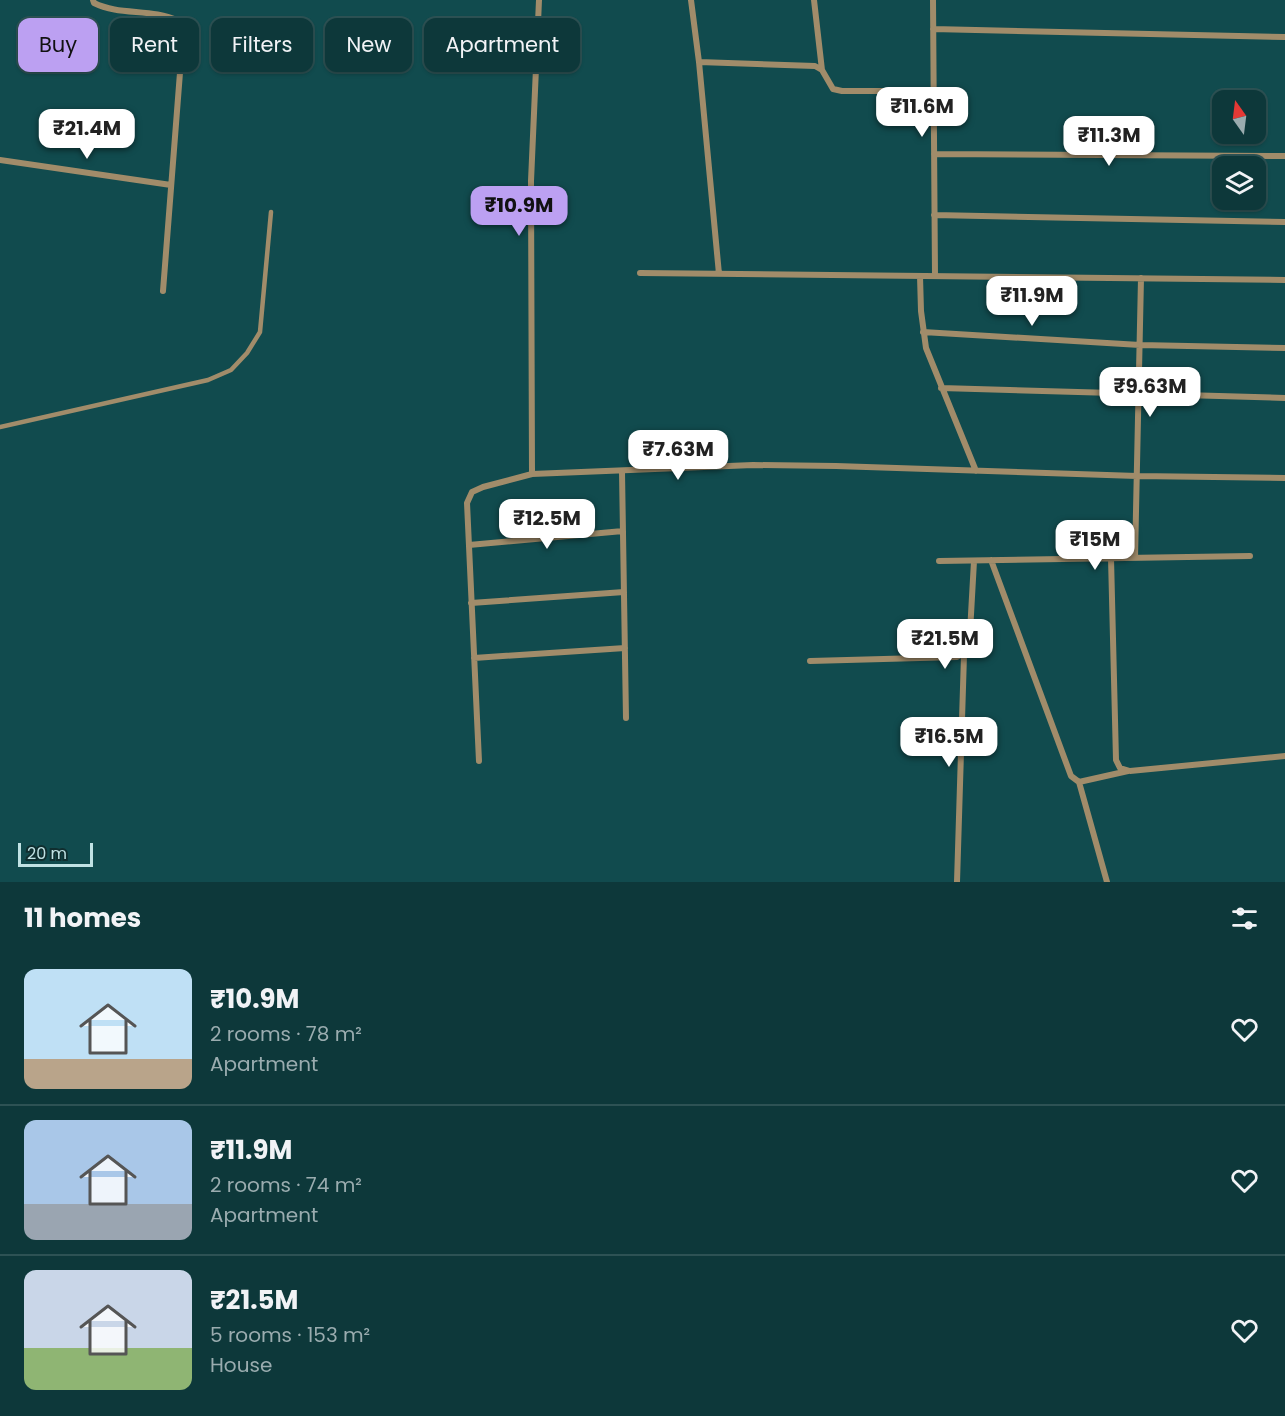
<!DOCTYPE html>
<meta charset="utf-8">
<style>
:root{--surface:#0d383a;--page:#163f42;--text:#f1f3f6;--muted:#9aacaf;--line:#2d5254;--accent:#bca0f2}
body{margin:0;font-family:Poppins,sans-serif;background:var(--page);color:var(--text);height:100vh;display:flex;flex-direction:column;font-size:22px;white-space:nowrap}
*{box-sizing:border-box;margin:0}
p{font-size:20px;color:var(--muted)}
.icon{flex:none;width:33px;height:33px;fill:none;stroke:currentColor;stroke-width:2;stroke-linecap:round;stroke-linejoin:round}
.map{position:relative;height:882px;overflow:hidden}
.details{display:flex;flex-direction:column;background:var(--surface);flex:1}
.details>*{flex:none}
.guide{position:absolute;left:18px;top:18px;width:600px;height:54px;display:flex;gap:12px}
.needle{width:39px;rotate:346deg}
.controls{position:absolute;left:1212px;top:90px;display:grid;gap:12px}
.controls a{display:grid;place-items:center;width:54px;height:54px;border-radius:12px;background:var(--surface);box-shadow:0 2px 4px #0004,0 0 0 2px var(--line);font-size:30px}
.scale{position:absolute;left:18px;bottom:15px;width:75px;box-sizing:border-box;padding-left:6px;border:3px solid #c0e2e4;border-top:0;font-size:16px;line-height:21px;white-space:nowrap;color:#c0e2e4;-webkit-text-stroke:4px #102e2f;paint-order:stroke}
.price{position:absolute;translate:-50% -51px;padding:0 14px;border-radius:12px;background:#fff;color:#222;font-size:20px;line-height:39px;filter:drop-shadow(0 2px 3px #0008)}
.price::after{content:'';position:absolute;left:50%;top:36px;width:18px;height:14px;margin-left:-9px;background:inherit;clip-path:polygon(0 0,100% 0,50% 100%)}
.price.on{background:var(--accent);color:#111}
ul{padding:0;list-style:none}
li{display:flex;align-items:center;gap:18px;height:150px;padding:0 24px}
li+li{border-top:2px solid var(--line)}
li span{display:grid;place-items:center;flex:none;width:168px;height:120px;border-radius:12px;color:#555}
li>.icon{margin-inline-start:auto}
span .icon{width:72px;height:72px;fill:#fffc;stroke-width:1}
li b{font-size:26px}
h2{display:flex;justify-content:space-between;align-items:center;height:72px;padding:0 24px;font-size:26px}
.tag{padding:0 21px;border-radius:12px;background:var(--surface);box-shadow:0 2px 4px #0004,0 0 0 2px var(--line);font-size:21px;line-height:54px}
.tag.on{background:var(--accent);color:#111}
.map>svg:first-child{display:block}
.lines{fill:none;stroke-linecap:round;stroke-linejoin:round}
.lane{stroke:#a18c6a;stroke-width:4.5}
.street{stroke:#a18c6a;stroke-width:6}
</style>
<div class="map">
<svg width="1285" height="882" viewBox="0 0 1285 882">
<rect width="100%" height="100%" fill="#114b4e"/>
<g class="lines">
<path class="lane" d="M0,427L208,380L231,370L247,353L260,332L271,212"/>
<path class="street" d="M93,0L94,3C120,16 152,8 178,21L183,34L163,291
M691,0L699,62L719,274
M814,0L822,70
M933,0L935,276
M933,29L1285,37
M699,62L815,66L822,70L833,89L842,91H933
M934,154L1285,156
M0,160L171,185
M934,215L1285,222
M640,273L1285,280
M920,276L921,311L926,348L976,471
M923,332L1140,345L1285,348
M941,388L1285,398
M622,472L626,718
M532,474L531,181L539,0
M469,545L623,531
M1111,558L1116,760L1120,768L1130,771L1285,756
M1135,558L1141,278
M991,560L1071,776L1079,782L1128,771
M939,561L1250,556
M471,603L624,592
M474,658L625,648
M810,661L957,657L969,650L974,561
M479,761L467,503L472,492L483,487L532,474L753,465L836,466L1137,476L1285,478
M1079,782L1107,882
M957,882L964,655"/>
</g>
</svg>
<div class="controls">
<a><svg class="needle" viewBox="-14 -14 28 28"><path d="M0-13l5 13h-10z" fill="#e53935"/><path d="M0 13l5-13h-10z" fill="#9aacaf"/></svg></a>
<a><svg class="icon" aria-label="layers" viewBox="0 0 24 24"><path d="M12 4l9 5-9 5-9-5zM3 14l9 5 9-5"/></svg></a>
</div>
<div class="scale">20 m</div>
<b class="price" style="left:922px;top:138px">₹11.6M</b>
<b class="price" style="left:87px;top:160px">₹21.4M</b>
<b class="price" style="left:1109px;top:167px">₹11.3M</b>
<b class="price on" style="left:519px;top:237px">₹10.9M</b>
<b class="price" style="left:1032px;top:327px">₹11.9M</b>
<b class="price" style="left:1150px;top:418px">₹9.63M</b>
<b class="price" style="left:678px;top:481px">₹7.63M</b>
<b class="price" style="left:547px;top:550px">₹12.5M</b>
<b class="price" style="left:1095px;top:571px">₹15M</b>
<b class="price" style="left:945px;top:670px">₹21.5M</b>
<b class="price" style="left:949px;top:768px">₹16.5M</b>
<div class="guide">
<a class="tag on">Buy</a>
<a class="tag">Rent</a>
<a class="tag">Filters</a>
<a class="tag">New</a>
<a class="tag">Apartment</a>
</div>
</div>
<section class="details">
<h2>11 homes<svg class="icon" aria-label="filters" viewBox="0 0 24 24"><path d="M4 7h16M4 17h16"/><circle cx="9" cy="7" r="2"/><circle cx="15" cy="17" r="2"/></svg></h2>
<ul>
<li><span style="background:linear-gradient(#bfe0f5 75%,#b9a48a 0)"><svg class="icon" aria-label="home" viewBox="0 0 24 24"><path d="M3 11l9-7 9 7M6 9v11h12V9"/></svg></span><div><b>₹10.9M</b><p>2 rooms · 78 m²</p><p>Apartment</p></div><svg class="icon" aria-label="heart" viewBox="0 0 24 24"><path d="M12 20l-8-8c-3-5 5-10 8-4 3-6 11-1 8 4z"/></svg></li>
<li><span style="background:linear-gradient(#a9c7e8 70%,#9aa5b1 0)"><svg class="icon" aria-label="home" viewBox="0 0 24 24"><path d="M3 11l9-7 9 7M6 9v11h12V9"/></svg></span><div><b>₹11.9M</b><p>2 rooms · 74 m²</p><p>Apartment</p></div><svg class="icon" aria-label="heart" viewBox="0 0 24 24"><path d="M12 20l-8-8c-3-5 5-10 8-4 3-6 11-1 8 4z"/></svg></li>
<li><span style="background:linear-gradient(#c9d6e8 65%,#8fb573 0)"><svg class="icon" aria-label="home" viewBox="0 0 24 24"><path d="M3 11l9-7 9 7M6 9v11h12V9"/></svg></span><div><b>₹21.5M</b><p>5 rooms · 153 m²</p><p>House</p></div><svg class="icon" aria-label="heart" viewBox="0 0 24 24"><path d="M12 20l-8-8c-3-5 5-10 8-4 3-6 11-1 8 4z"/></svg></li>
</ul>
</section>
